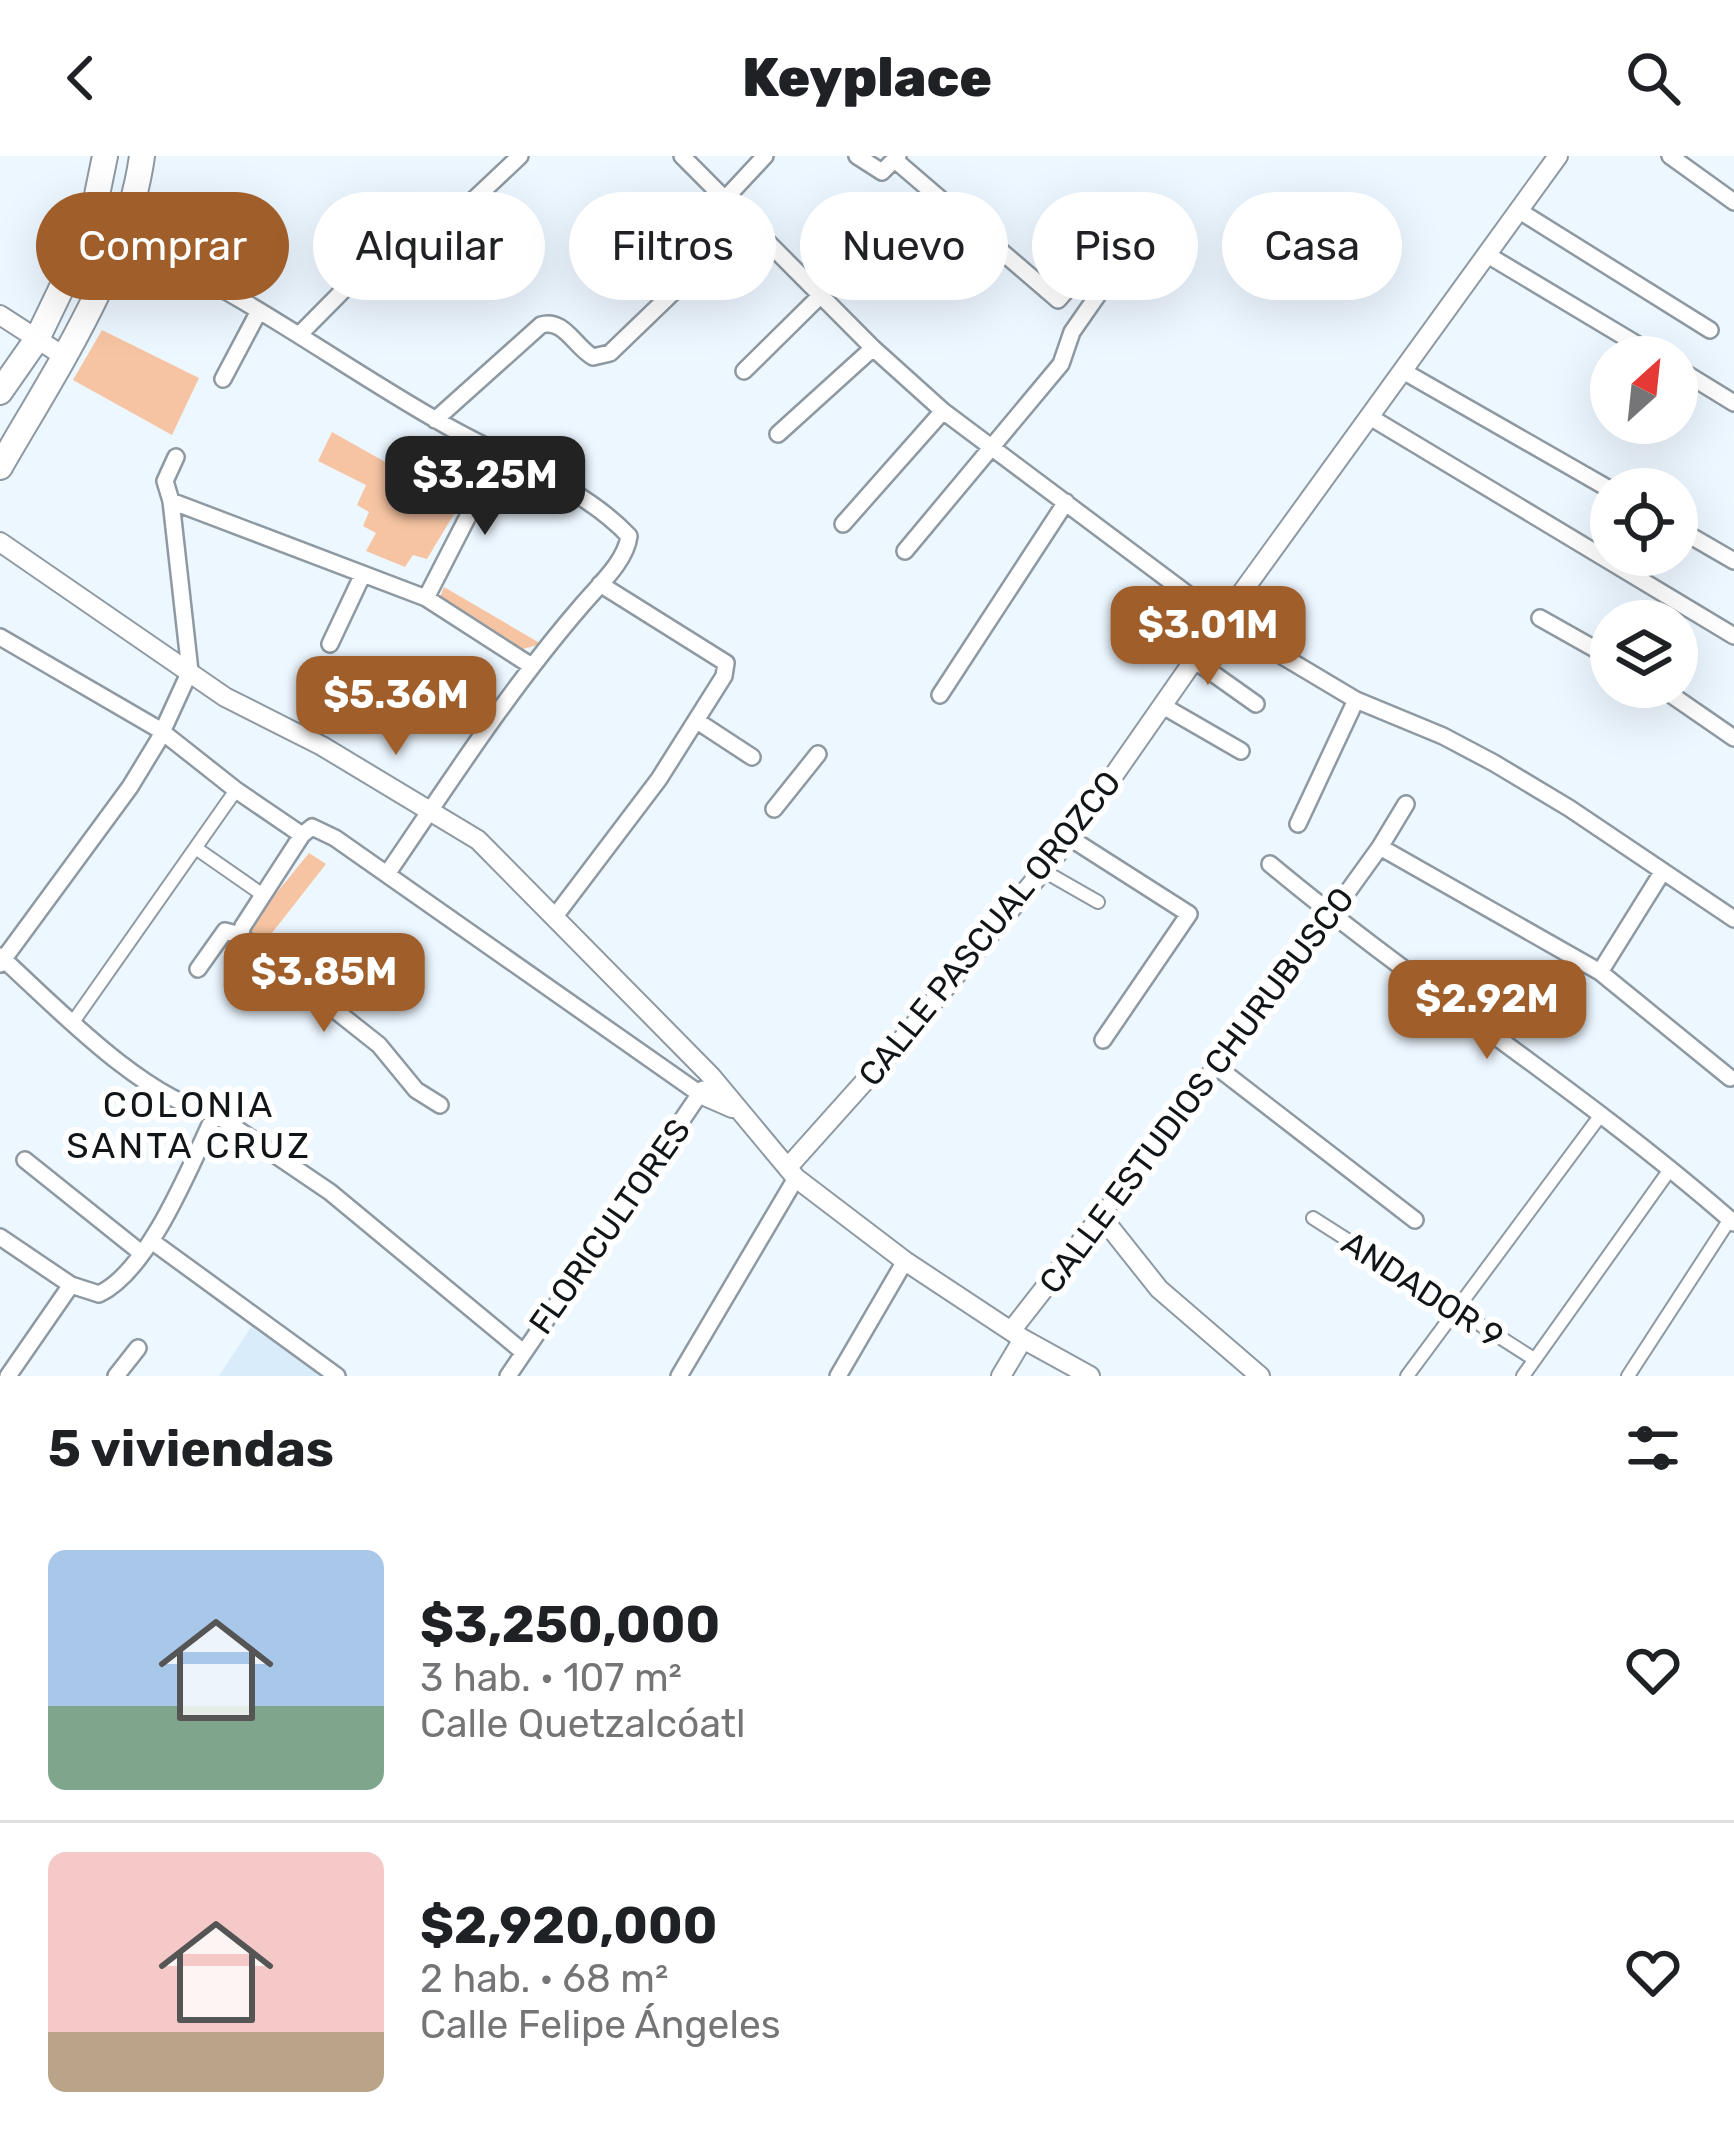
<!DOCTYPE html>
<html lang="es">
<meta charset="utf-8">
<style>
:root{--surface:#fff;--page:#f6f6f6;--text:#202124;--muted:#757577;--line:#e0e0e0;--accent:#a05e2b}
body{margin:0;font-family:Rubik,sans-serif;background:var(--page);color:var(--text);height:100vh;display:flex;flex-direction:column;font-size:45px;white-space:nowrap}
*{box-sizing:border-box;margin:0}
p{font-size:39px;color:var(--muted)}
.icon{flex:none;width:66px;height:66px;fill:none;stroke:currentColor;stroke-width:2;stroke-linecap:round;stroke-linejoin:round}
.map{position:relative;height:1220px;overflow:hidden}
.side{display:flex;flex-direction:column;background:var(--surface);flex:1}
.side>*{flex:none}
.banner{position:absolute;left:36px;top:36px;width:1662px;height:108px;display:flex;gap:24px}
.needle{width:78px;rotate:27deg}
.controls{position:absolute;left:1590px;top:180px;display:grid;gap:24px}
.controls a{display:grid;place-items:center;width:108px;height:108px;border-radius:50%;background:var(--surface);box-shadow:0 12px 48px #0002;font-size:60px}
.price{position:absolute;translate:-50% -102px;padding:0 27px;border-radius:24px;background:var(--accent);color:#fff;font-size:39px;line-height:78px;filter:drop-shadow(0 3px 6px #0008)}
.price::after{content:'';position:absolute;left:50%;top:72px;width:36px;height:27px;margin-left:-18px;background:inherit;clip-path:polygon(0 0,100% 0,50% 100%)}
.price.active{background:#222;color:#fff}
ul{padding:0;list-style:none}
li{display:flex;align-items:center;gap:36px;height:300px;padding:0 48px}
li+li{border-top:3px solid var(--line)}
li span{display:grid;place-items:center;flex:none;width:336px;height:240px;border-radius:18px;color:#555}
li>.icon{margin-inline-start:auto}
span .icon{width:144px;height:144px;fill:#fffc;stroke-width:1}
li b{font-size:51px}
h2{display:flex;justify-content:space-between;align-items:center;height:144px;padding:0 48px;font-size:51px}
.pill{padding:0 42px;border-radius:54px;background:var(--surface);box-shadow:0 12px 48px #0002;font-size:42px;line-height:108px}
.pill.active{background:var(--accent);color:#fff}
header{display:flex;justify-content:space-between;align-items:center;height:156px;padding:0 48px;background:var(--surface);font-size:54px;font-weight:800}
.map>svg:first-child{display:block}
.built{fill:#d8ecfa}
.green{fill:#f6c4a2}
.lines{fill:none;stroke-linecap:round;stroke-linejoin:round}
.pedestrian-casing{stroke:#8e99a2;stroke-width:16}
.minor-casing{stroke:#8e99a2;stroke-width:20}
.tertiary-casing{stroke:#8e99a2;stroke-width:22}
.primary-casing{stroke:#8e99a2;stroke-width:28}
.pedestrian{stroke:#fff;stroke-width:12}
.minor{stroke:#fff;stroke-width:15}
.tertiary{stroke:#fff;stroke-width:18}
.primary{stroke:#fff;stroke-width:24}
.labels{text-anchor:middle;stroke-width:12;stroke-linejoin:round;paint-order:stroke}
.street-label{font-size:33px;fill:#111518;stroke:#fff}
.neighbourhood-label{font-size:36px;letter-spacing:3px;fill:#111518;stroke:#fff}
</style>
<header><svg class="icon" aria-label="back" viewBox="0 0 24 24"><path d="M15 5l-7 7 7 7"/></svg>Keyplace<svg class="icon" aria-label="search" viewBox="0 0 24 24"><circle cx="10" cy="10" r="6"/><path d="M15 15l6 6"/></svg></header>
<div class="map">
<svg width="1734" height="1220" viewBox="0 0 1734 1220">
<rect width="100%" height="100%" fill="#edf7ff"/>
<path class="built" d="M251,1171L325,1220H219Z"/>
<path class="green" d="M102,174L199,222L172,279L73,224Z
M332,276L460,348L427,403L413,399L405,411L366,395L376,377L363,370L369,356L357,349L366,329L318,305Z
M444,431L538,486V489L519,494L444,448L440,441Z
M309,697L326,708L261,791L250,781L252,767Z"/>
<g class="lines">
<defs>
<path id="pedestrian" d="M197,693L263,739
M1042,714L1098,746
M73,866L236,634
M1313,1062L1534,1203
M1407,1220L1600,960
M1523,1220L1671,1012
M1628,1220L1730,1063"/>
<path id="minor" d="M682,0L873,192L943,255L1222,464L1356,544L1443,580L1494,607L1569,652L1734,763
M857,0L882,16L898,0
M1670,0L1734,46
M895,4L1058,144L1115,79
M724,44L765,0
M1518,54L1710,174
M120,83C234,129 334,206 440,266C501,302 580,328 629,380C626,405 599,429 583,448C510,532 450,626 387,718
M1486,98L1658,201
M299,179L395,82L432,83L520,0
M1677,212L1734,247
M744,215L821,139
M1403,215L1611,334
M223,223L259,155
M1370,261L1734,480
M435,264L541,169C564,162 575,191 593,201L610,197L746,66
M778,278L873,192
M171,345L426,442L530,509
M843,368L943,255
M1677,372L1734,405
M905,395L1061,208L1072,176L1111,120
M426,442L499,300
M1540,462L1611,502
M0,481L160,574L236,634L302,679L312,671L335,682L700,938
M330,488L363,418
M1194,504L1256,548
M1660,531L1734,582
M940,539L1066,346
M1163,550L1241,595
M697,565L752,601
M774,653L818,598
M1298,668L1356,544
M1070,682L1189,758L1103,884
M1380,691L1600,816L1730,922
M1270,708C1420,833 1587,938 1734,1067
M556,759L659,623L724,520L726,507L600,428
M240,779L379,889L416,934L440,949
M240,779L243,770L302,679
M0,800C54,849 144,944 215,958L330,1036L522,1195
M0,808L130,631L158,585L190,515L171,345L165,325L176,301
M198,813L225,775L240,779
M1600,816L1663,715
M1213,908L1415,1064
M25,1004L140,1096
M1101,1060L1331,759L1380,691L1406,648
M0,1081L71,1129L99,1138C150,1114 191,1008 215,958
M153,1086L337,1220
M8,1220L71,1129
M116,1220L138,1192
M508,1220L703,933
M679,1220L796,1022
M838,1220L905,1105"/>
<path id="tertiary" d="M0,159L65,201
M0,386L225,541L322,590L478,684L711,920L796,1022L905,1105L1023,1183L1090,1220
M700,938L732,952
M789,1010L900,886L1070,682L1222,464L1558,0
M1011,1175L1101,1060L1159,1133L1260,1220
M1001,1220L1023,1183"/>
<path id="primary" d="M0,236L37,183L90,73L105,0
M0,311C54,217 127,109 142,0"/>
</defs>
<use href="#pedestrian" class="pedestrian-casing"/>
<use href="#minor" class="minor-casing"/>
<use href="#tertiary" class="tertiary-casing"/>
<use href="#primary" class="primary-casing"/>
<use href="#pedestrian" class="pedestrian"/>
<use href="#minor" class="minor"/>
<use href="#tertiary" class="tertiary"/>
<use href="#primary" class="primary"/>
</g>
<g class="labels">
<g class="street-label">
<text transform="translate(989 772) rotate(-51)" y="12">CALLE PASCUAL OROZCO</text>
<text transform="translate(1196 934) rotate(-53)" y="12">CALLE ESTUDIOS CHURUBUSCO</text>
<text transform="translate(609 1070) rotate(-55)" y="12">FLORICULTORES</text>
<text transform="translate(1423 1133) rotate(33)" y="12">ANDADOR 9</text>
</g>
<g class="neighbourhood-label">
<text x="189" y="961">COLONIA<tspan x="189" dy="41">SANTA CRUZ</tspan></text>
</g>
</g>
</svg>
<div class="controls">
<a><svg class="needle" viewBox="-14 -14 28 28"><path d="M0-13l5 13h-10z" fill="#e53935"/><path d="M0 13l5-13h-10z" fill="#757577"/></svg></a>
<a><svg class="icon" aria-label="locate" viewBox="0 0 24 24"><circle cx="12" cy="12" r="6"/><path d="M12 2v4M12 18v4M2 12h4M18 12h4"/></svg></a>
<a><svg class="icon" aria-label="layers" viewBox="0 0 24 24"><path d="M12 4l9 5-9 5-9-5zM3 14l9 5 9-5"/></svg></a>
</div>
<b class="price active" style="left:485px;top:382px">$3.25M</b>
<b class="price" style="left:1208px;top:532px">$3.01M</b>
<b class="price" style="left:396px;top:602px">$5.36M</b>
<b class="price" style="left:324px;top:879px">$3.85M</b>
<b class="price" style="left:1487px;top:906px">$2.92M</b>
<div class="banner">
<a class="pill active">Comprar</a>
<a class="pill">Alquilar</a>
<a class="pill">Filtros</a>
<a class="pill">Nuevo</a>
<a class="pill">Piso</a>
<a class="pill">Casa</a>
</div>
</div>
<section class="side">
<h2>5 viviendas<svg class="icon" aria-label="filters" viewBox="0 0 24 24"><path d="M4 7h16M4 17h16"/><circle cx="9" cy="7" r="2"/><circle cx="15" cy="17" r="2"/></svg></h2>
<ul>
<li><span style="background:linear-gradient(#a9c7e8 65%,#7fa58c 0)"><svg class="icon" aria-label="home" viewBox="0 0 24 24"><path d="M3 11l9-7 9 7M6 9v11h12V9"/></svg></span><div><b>$3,250,000</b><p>3 hab. · 107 m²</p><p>Calle Quetzalcóatl</p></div><svg class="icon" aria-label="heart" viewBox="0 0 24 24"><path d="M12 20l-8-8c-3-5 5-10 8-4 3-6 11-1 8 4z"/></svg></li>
<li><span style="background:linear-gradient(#f6c9c9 75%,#b9a48a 0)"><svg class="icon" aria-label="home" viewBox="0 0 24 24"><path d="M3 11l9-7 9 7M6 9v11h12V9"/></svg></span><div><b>$2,920,000</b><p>2 hab. · 68 m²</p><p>Calle Felipe Ángeles</p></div><svg class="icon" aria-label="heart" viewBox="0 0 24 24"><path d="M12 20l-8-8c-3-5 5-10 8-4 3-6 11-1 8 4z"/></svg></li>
</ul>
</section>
